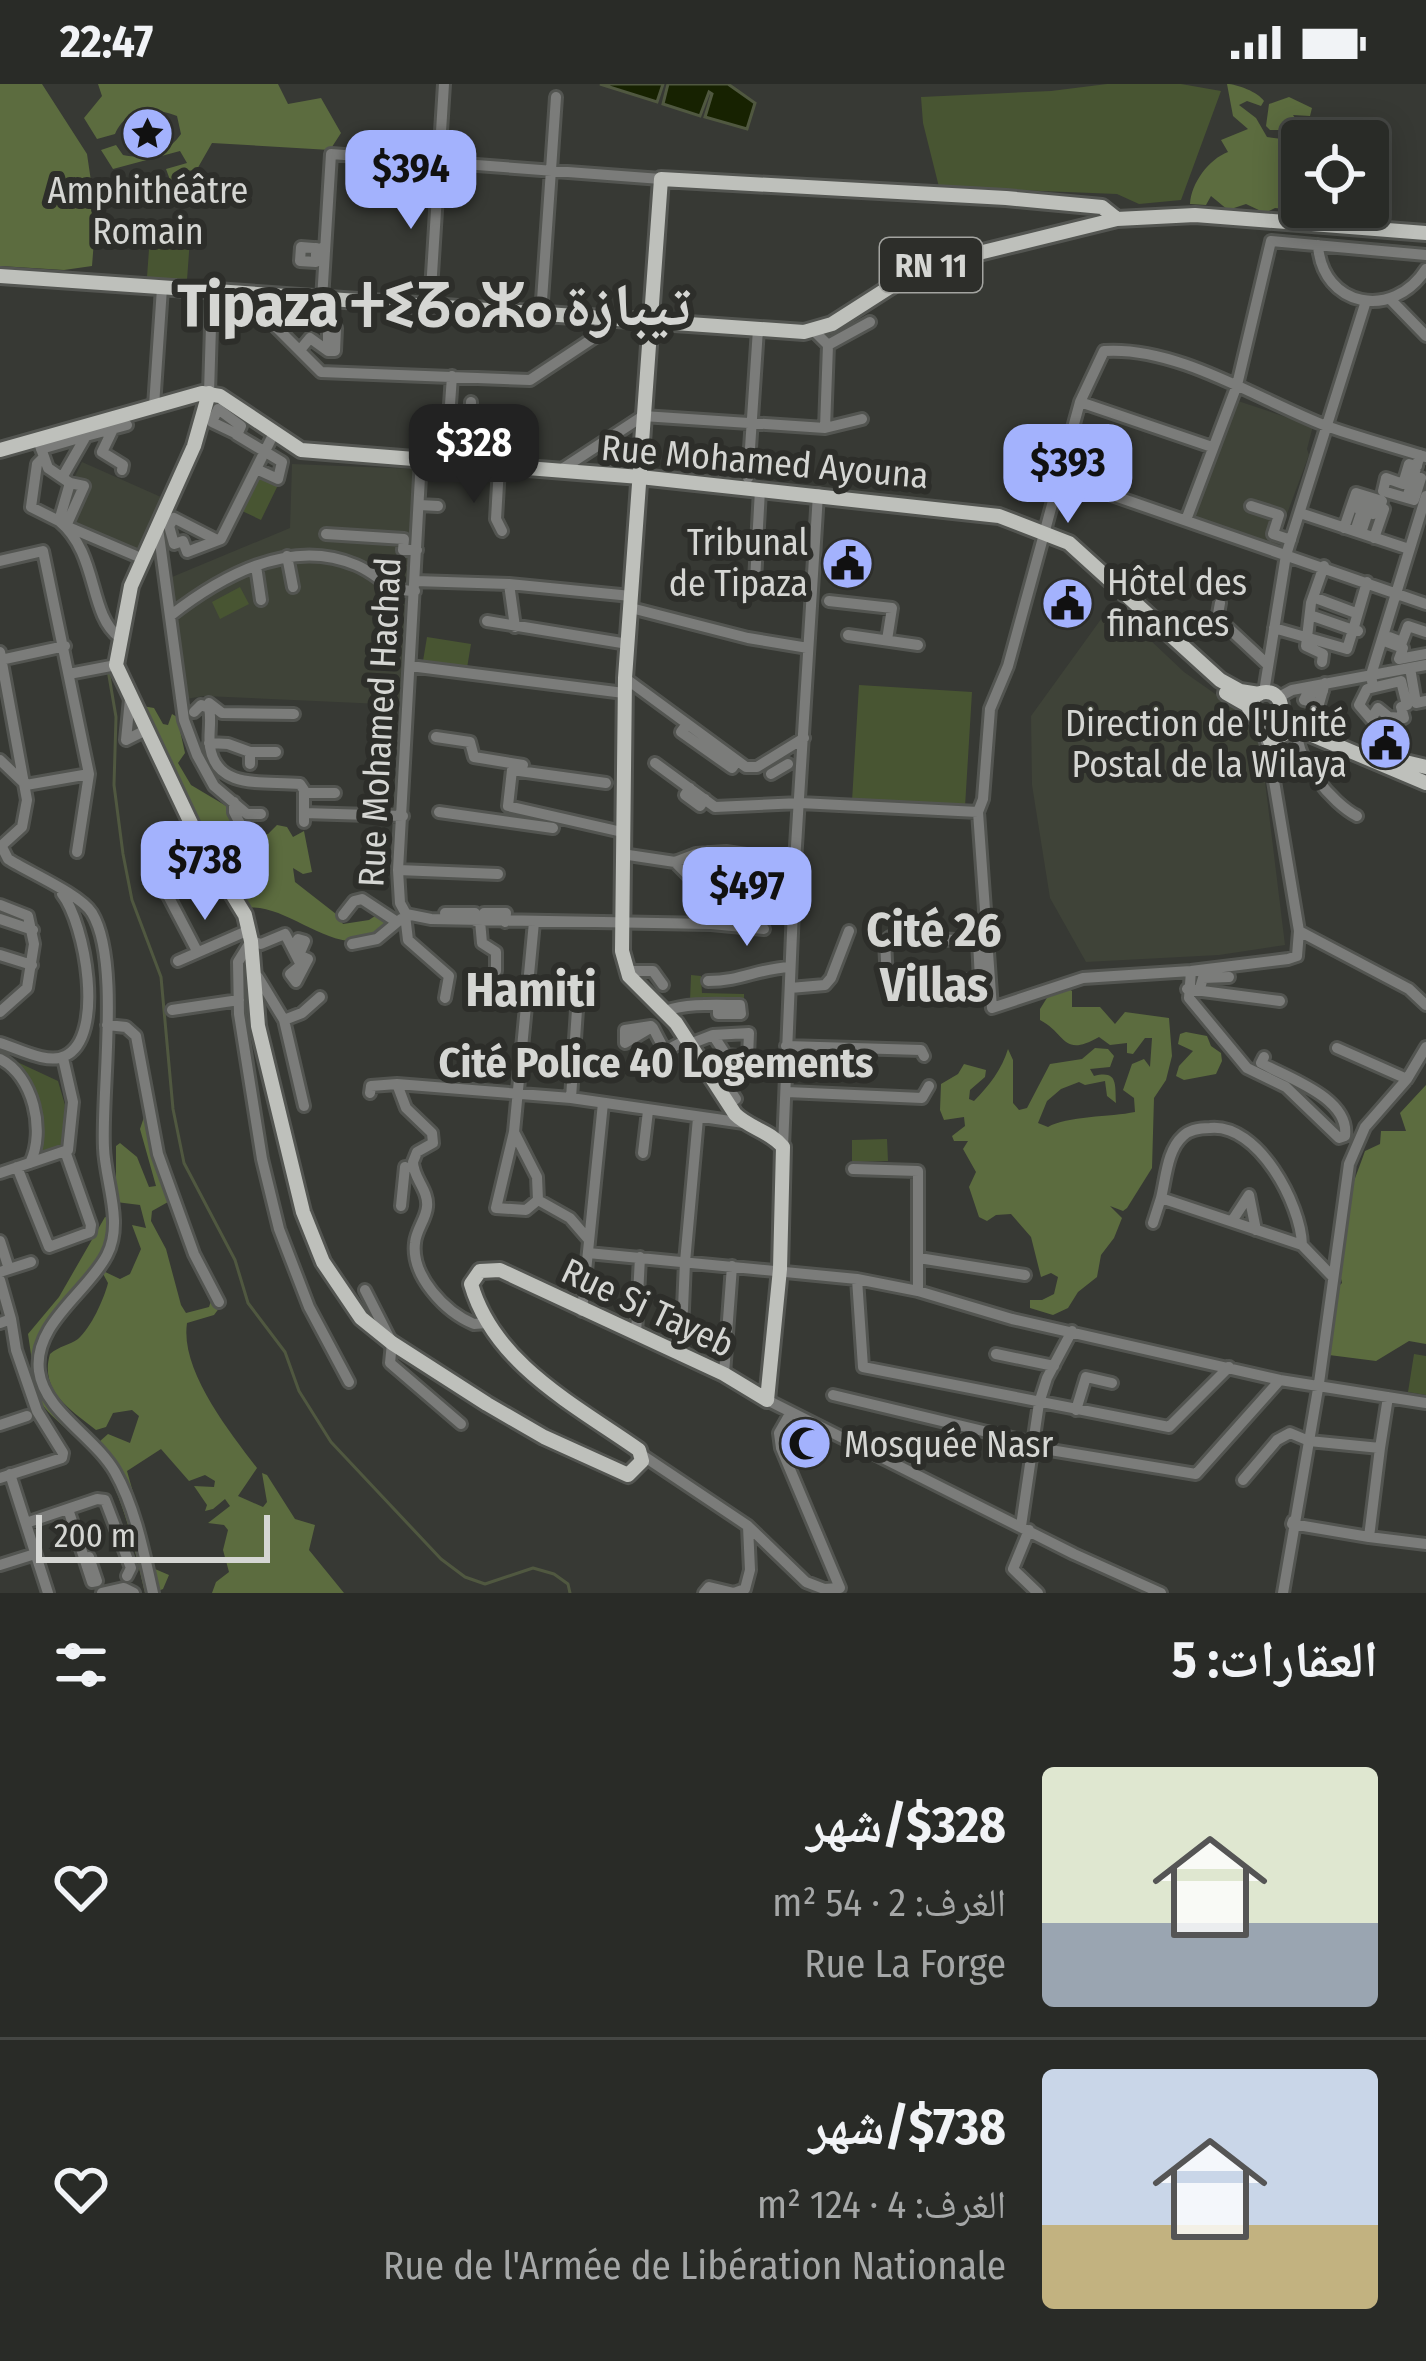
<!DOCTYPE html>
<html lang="ar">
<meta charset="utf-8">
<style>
:root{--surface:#292b27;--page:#31332f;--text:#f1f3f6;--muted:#a5a7a7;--line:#454744;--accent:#a3b2fd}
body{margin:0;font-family:"Fira Sans Condensed","Noto Naskh Arabic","Noto Sans Tifinagh",sans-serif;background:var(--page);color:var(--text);direction:rtl;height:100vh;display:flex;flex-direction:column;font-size:45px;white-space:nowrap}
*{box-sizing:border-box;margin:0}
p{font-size:39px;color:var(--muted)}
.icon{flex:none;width:66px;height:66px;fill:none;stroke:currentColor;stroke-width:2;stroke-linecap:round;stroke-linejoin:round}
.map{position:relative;height:1509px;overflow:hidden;direction:ltr}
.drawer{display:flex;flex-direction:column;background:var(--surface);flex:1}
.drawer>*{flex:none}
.controls{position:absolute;left:1281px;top:36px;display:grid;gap:24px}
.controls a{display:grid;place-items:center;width:108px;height:108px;border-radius:12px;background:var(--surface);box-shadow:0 6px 30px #0003,0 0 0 3px var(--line);font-size:60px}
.scale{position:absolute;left:36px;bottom:30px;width:234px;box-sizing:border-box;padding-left:12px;border:6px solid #d5d6d3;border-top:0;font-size:33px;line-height:42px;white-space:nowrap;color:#d5d6d3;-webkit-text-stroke:9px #2d2e2a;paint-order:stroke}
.price{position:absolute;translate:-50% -102px;padding:0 27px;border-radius:24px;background:var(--accent);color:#111;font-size:39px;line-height:78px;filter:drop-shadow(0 3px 6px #0008)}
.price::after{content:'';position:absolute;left:50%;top:72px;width:36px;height:27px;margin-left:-18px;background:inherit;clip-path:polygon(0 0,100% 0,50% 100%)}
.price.on{background:#222;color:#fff}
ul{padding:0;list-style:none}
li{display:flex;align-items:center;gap:36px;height:300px;padding:0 48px}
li+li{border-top:3px solid var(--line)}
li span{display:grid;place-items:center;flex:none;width:336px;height:240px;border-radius:12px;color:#555}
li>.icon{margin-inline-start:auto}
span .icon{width:144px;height:144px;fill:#fffc;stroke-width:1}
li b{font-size:51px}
h2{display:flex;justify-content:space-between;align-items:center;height:144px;padding:0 48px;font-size:51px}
.status{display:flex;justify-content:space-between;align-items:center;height:84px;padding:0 60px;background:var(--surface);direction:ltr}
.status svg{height:33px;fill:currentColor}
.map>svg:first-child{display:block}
.built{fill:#3f4338}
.green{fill:#485532}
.forest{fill:#5c6c3f}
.water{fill:#172201;stroke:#505840;stroke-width:3}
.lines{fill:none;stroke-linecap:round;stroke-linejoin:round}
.stream{stroke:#505840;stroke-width:3}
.minor-casing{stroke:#535551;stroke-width:16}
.major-casing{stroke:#535551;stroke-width:20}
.minor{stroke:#7b7c7a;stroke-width:10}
.major{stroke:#bec0bb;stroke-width:14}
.labels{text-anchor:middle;stroke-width:12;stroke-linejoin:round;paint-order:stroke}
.shield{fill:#2d2e2a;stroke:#a3a4a0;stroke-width:3}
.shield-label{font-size:33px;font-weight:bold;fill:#d5d6d3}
.poi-label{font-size:36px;fill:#d5d6d3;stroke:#2d2e2a;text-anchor:end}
.street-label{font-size:36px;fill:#d5d6d3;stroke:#2d2e2a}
.quarter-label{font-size:42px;font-weight:bold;fill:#d5d6d3;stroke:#2d2e2a}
.district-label{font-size:48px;font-weight:bold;fill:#d5d6d3;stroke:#2d2e2a}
.town-label{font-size:60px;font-weight:bold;fill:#d5d6d3;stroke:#2d2e2a}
</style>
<div class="status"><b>22:47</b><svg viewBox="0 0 49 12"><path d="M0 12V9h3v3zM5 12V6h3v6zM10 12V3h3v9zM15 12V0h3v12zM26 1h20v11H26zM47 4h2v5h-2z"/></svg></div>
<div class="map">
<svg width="1426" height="1509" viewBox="0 0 1426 1509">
<rect width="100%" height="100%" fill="#373934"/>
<path class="built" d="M1232,315L1313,342L1307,365L1309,371L1275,462L1191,433Z
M82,378L161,413L137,467L72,439L88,400L74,394Z
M292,380L416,385L408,500H399L393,511L407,522L403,621L204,612L186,615L172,493L290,444Z
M1112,520L1184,588L1258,640L1285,861L1219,871L1086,878L1050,814L1032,701L1031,632Z"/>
<path class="green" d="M1107,0H1181L1221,7L1181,116L1139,120L1117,110L939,103L923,39L921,13L1051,7Z
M151,138L191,141L187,196L147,193Z
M257,389L279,399L261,436L240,426Z
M240,503L249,520L220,535L212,518Z
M427,553L471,560L467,584L423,577Z
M859,601L972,608L965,723L852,717Z
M691,891L701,892L702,909L744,910V916L690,917Z
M0,970L58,997L65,1021L61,1063L40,1070L35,1021Z
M887,1055L888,1077L852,1078V1056Z
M1414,1270L1426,1272V1311L1408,1308Z"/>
<path class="forest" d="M0,0H42L87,70L96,131L92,182L64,186L0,182Z
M98,0H278L288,20L321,14L341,49L330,66L212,59L196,87L184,86L173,104L166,85L187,79L180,67L113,85L101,66L116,61L123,71C147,76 167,70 181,50L177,32C153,22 126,24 115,50L97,55L84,34L102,12Z
M1227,0C1237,0 1258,8 1264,17L1261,22L1247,17L1239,21L1256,34L1267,53L1290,56L1295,53L1291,46H1270L1266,42L1269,20L1289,13L1312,24L1310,32L1293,31L1304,47L1302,123L1306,127L1275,124L1265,129L1246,120L1228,126L1211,112L1206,121L1190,120C1191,99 1209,75 1228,68L1221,56L1248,45L1233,32Z
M142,622L154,624L163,640L168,641L172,630L177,633L185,669L178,679L191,701L228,723L237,745L224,764L231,770L238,791L250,789L255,781L246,767L255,752L268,750L277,741L287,743L293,753L304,747L312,788L303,790L293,784L295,798L336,830L343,840L369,836L378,830L389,836C351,893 291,816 246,824L201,748C195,718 158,656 142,622Z
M1066,903L1072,907V923H1100L1115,940L1125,928L1169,934L1172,972L1166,996L1154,1014L1152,1084L1127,1124L1123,1127L1110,1122L1122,1134L1114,1154L1101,1171L1097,1193L1078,1208L1068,1224L1053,1231L1030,1224V1216H1042L1054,1210L1058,1193L1051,1189L1041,1193L1031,1153L1011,1130L996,1131L987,1137L979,1133L969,1103L976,1088L963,1065L968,1057H954L952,1052L965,1042L964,1033L944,1036L940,1026L941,1000L958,990L964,980L986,986L985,993L970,1006L969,1015L974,1017C989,1002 1002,985 1008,965L1013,976V1019L1019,1026L1027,1024L1050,980L1082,975L1095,964L1108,965L1114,972L1110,983L1090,985L1094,992C1118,986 1115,1000 1116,1019L1107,1012L1105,997L1085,1001L1079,998L1061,1005L1047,1017L1038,1039L1048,1043C1066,1032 1111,1033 1135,1028L1134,1014L1123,1006L1132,980L1144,975L1150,983L1152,954H1145L1133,970L1127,969V959L1110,961L1099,953C1062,974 1067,950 1040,936V925L1050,909Z
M1186,948L1207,952L1211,962L1221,969L1222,977L1216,990L1184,996L1176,992L1179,982L1193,967L1178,960L1180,950Z
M1426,1001V1260L1409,1257L1376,1277L1329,1271L1332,1209L1342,1199C1330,1152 1350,1109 1365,1067L1380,1060L1381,1047H1406L1400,1029Z
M146,1027L168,1118L152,1127L151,1137L166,1165L181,1221L186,1229L209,1223L211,1217L181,1150L220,1223L214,1231L187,1239C180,1286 229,1347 257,1384L238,1412L263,1423L267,1418L262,1389L267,1391L295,1435L315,1441L309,1466L344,1509H212L216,1498L229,1488L223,1466L228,1446L224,1441L208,1439L230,1422L225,1415L213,1425L205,1427L207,1421L194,1402L214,1403L215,1397L205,1391L189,1397L161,1365L127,1387L155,1485L169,1491L163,1505L156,1508L118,1379L99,1358L108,1350L130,1359L139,1332L132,1326L113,1329L106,1343L96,1346C71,1326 39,1307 50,1270C59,1262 70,1261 78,1255C91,1244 104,1215 108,1199L101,1186L120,1195L130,1190L141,1165L132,1141L146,1144L140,1121L116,1118V1062L120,1059L137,1073L149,1103L156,1102L140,1045Z
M105,1133L109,1134L105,1166L57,1226L33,1284L28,1250L59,1213Z
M39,1305C112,1375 127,1411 150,1509H145C135,1468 122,1401 94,1369C74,1348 50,1336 35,1310Z"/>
<path class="water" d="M600,0H663L657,18Z
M668,0H728L755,19L747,45L705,33L712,10L709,8L700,32L663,20Z"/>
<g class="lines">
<path class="stream" d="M108,586L116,633L114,701L123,770L132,816L161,893L173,1025L184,1079L235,1176L248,1219L285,1268L299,1307L331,1358L441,1475L465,1493L485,1500L533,1484L554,1490L568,1500L570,1509"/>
<defs>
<path id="minor" d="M1318,161C1322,223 1393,237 1426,185
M316,164V178L300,177L301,163L325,165
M254,210L267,234L321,288L530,296L598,251L600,236
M1390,215L1426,252
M322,216L331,70L661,95
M430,222L444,0
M541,231L556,13
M814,247L828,261L825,344
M828,261L870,238
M300,266L310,254L328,267H335L336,244H328V267
M209,309L212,208
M1080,318L1212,363
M154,322L162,204
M114,343L102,368L123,381L122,386
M448,348L470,349L471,318
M235,349L212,338L218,325L241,342L237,351L282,378L278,395L256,385
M38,356L48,384L70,399L59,437C99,470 88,530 119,553
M41,365L86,352
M44,373L37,380L31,423L59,437
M446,377L452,292
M1417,382L1409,380L1403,400L1386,394L1383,407L1407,414L1420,371
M499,383L496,435L502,447
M559,387L643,332L825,344L862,335
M63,392L86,352L127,341
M1057,392L1426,520
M748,394L758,245
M70,399L84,402L66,442L141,474
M1407,414L1414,416L1421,394L1414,391
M419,421L438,422
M1251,422L1279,431L1273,450L1291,456
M1300,429L1409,465
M1186,436L1237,301L1271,157L1426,171
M158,444L184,636L197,671L214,702L247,730H261
M1344,444L1356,409L1382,417L1380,423L1384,425L1374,454
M1355,447L1362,426L1357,424L1359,418L1375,424L1373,430L1368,428L1361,449
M326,450L404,455L403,466H417
M217,456L174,434L169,442L174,460L183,457L187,468L221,455L273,351
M287,472L293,503
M0,477L43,467L89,690L77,768
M256,482L261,516
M415,497L509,500L631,512
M755,497L760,406
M509,500L515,543
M1313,513L1353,528
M829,517L892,524L887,556
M1220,519L1218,530L1222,538L1267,580
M631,524L748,554L808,564
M170,532C221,492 291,453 356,481C382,492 385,507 415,507
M487,537L628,560
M1274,544L1347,565L1353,546L1310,531
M1358,547L1353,546L1367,498
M1426,548L1408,542L1402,558L1389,553L1387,558L1403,564L1399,575L1426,570
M848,551L918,561
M0,568L27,716L22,743L0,763
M0,576L65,562
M1322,578L1323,570L1306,562L1311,519L1324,482
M410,582L624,609
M1410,584L1416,619L1426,617
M69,590L116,581
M625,594L746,683H757L804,654
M1401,597L1407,621L1401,623L1404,634L1389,633L1378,624L1371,635L1359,621L1367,605Z
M1373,603L1371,591L1426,412
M1323,607L1307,610L1304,616L1319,620L1325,599
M1264,608L1286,471L1366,217
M1277,614L1292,606L1426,581
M130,615L126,656L146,646
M209,619L222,629L294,630
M194,628L201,621L209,624C212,637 208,650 210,663C217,708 268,696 300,700L304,706V738
M1259,636L1269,667L1299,847L1409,905L1426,921
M687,640L681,648L732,684L737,677
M1298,645C1293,673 1333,720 1357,732
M436,653L470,658L474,673L523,681
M209,659L228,660L250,668
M0,676L26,701L89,690
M655,679L715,723L800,719L978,728
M250,680V668H276
M771,690L788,680
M606,699L512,686L508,722L622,748
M690,704L685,711L700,722L705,715
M304,709H335
M439,728L553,744
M304,729L403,732
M2,763L8,775C28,788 80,810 92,829C121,877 101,1006 104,1064C105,1097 124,1139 107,1171C88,1208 33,1240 39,1287C44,1327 95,1353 115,1388C135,1423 144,1469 153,1509
M622,770L675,778L696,770L726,768L795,778
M675,778L712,816L774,826
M234,781L249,757L234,728V718
M398,786L498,790
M692,796L703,786L708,769
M0,821L28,832L34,860L27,904L0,928
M445,829H475V837
M406,830L400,819L398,786L421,375
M406,830L431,835L711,840L764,845
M343,831L354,817L362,815L397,838
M405,831L408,856L449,892L445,914
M0,835L33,846
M480,837L482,859L496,868V887
M484,837V829H506L505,838
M534,838L514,1048L537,1093L538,1116
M1299,847L1297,872L1288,875L1191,887L1083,894L992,924L978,728L983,715L990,625L1008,582L1080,318L1104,267C1179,262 1260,317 1329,343C1361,354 1394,363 1426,373
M890,853L978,857L980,896H887L885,857Z
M352,860L377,855L401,835
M293,865L298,855L305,857L299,871L308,875L296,898L290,890L301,881L285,850L261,860L251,857L238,878L239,930L262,1075L279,1145L309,1223L349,1298
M197,867L151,779L198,754
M0,871L32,881
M178,877L249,846
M626,887H653L663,901
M1191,887L1189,914L1247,984L1286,1003L1339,1054L1345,1052C1350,1014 1288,994 1261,979L1264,973
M258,893L284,936L304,1022
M708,897C742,897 756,885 790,883
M790,904L825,901L831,894L849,847
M1200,904L1203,894L1229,893
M1187,905L1280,917
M530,906L571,907L578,911L571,1014
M172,926L239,916
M665,927C689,919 715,921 740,921L741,930H718V921
M284,936L302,929L320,913
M107,941L126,943L136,952L158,1070L194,1170L219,1218
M652,943L625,959V946L651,942L653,944L665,967
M0,959C17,964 48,981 65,972C106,953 85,839 62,810
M690,960L713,951L726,971L748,973L749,949L713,951
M786,962L921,966L924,972
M1337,964L1407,995
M657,971L666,989L661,991L652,974L688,955
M0,975C33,991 46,1047 30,1079
M713,995L720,991L736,1015L728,1020
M397,1000L406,1024L432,1049L433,1059L417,1068L413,1078C413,1094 429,1106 427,1123C426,1135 416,1146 415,1159C411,1192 445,1228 474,1240L486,1239
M787,1008L922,1014L929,1002
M370,1009L371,1002L397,1000L571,1014L744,1039
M514,1048L496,1124L526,1126L538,1116
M783,1063L795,778L818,410
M643,1069L648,1027
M17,1083L49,1163L90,1148L91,1141L65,1067
M853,1085L918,1087V1207
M0,1089L68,1066L73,1018L63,974
M1161,1114C1166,1094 1167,1066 1183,1052C1190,1045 1200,1044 1210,1044C1258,1039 1301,1120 1302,1161
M538,1116L570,1134L589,1156
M401,1122L405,1083
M1232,1137L1249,1111L1256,1146
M1153,1139L1161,1114L1302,1161L1331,1191
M0,1157L9,1185
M588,1169L857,1195L918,1207L1012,1235L1280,1296L1426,1319
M919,1174L1025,1191
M0,1188L31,1178
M857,1195L863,1283L1169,1343L1229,1283
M0,1196L11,1235L0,1239
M365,1206L392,1259L390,1279L461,1340
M582,1227L603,1019
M636,1251L640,1173
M996,1270L1054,1282
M681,1271L685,1178L698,1034
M724,1290L732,1182
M833,1311L1033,1359
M767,1316L1074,1470L1161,1509
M1076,1326L1086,1293L1112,1299
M0,1341L27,1332
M1032,1363L1196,1390L1280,1296
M1380,1364L1388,1313
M642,1371L748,1442L806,1498L824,1505L840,1504L781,1364L779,1349L791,1328
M10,1390L48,1509
M0,1394L62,1374L63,1369L37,1327L16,1266L11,1235
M1243,1396L1277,1356L1290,1349L1309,1357L1380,1364L1369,1453L1292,1440L1293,1437
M68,1425L92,1498L97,1497L89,1473L84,1475
M26,1439L97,1415L105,1416L131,1484L127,1492
M1021,1442L1039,1319L1047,1294L1072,1247
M1029,1446L1013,1485L1038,1509
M1369,1453L1426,1460
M0,1481L35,1470
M102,1509L124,1504L134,1509
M704,1509L709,1503L734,1509L745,1505L750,1486L748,1442
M1283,1509L1319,1299L1349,1080L1365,1043L1407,995L1426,963"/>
<path id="major" d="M0,192L804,248L832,240L904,194L934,180L1117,135L1195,131L1426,149
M209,309L194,362L131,502L116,581L198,754L245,831L251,857L258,942L303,1128L323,1178L361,1234L392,1259L487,1320L544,1353L628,1391L642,1377L639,1366C575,1321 494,1280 471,1200L480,1187L500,1186L724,1290L767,1316L780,1185L783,1063C770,1047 749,1044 735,1030L676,939L629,892L622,867L625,594L661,95L1006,114L1102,123L1117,135
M0,366L202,309L220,312L301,366L640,393L999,432L1069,459L1220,596L1240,607L1259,610
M1251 623a15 15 0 1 1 30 0a15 15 0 1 1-30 0Z
M1226,609L1247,621L1252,629
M1278,631L1298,645L1426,699
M1270,657L1297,644
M1384,673L1426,683"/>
</defs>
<use href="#minor" class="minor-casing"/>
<use href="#major" class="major-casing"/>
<use href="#minor" class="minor"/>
<use href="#major" class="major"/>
</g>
<defs>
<symbol id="sight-disc" viewBox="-11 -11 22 22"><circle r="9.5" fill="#a3b2fd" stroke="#2d2e2a"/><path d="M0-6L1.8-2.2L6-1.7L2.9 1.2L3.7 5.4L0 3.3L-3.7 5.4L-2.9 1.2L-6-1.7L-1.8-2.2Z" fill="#111"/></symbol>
<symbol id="civic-disc" viewBox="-11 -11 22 22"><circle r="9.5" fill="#a3b2fd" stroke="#2d2e2a"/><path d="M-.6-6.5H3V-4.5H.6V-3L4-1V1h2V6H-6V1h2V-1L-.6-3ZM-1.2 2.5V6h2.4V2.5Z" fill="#111"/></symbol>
<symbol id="mosque-disc" viewBox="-11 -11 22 22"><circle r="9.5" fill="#a3b2fd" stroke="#2d2e2a"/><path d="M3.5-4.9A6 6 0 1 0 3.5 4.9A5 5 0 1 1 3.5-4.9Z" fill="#111"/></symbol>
</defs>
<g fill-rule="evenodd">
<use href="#sight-disc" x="118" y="20" width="59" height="59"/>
<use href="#civic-disc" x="818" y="450" width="59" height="59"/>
<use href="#civic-disc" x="1038" y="490" width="59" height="59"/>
<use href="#civic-disc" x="1356" y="630" width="59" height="59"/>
<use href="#mosque-disc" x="776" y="1330" width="59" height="59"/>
</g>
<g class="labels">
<rect class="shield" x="880" y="154" width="102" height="54" rx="9"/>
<g class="shield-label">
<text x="931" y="193">RN 11</text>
</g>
<g class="poi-label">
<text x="148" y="119" text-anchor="middle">Amphithéâtre<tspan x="148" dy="41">Romain</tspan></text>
<text x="808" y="471">Tribunal<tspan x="808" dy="41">de Tipaza</tspan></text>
<text x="1107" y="511" text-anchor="start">Hôtel des<tspan x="1107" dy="41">finances</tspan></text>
<text x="1347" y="652">Direction de l'Unité<tspan x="1347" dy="41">Postal de la Wilaya</tspan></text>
<text x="844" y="1373" text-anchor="start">Mosquée Nasr</text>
</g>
<g class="street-label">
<text transform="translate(765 377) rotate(5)" y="13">Rue Mohamed Ayouna</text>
<text transform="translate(379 638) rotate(-87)" y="13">Rue Mohamed Hachad</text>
<text transform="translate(648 1223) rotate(25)" y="13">Rue Si Tayeb</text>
</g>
<g class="quarter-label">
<text x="656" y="993">Cité Police 40 Logements</text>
</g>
<g class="district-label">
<text x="934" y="862">Cité 26<tspan x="934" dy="55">Villas</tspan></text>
<text x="531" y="922">Hamiti</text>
</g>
<g class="town-label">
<text x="434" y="242">Tipaza ⵜⵉⵒⴰⵣⴰ تيبازة</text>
</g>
</g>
</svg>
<div class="controls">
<a><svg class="icon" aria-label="locate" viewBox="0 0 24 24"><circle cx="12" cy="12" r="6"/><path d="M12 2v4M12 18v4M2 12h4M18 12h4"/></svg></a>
</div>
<div class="scale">200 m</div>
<b class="price" style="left:411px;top:148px">$394</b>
<b class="price on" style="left:474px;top:422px">$328</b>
<b class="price" style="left:1068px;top:442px">$393</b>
<b class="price" style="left:205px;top:839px">$738</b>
<b class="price" style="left:747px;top:865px">$497</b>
</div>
<section class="drawer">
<h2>العقارات: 5<svg class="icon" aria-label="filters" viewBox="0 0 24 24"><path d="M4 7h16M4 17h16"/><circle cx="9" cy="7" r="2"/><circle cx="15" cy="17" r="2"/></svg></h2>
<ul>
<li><span style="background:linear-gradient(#dfe7d0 65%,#9aa5b1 0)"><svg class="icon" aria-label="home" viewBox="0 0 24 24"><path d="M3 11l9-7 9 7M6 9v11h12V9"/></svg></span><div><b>$328/شهر</b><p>الغرف: 2 · 54 m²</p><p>Rue La Forge</p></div><svg class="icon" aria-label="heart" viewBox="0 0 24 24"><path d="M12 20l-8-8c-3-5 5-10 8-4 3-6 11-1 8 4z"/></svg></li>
<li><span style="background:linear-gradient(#c9d6e8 65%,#c2b280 0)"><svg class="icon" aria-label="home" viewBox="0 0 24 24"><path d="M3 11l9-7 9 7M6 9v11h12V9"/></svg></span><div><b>$738/شهر</b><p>الغرف: 4 · 124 m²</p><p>Rue de l'Armée de Libération Nationale</p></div><svg class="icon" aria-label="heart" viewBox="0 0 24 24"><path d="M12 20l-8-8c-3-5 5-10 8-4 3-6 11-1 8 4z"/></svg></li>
</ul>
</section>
